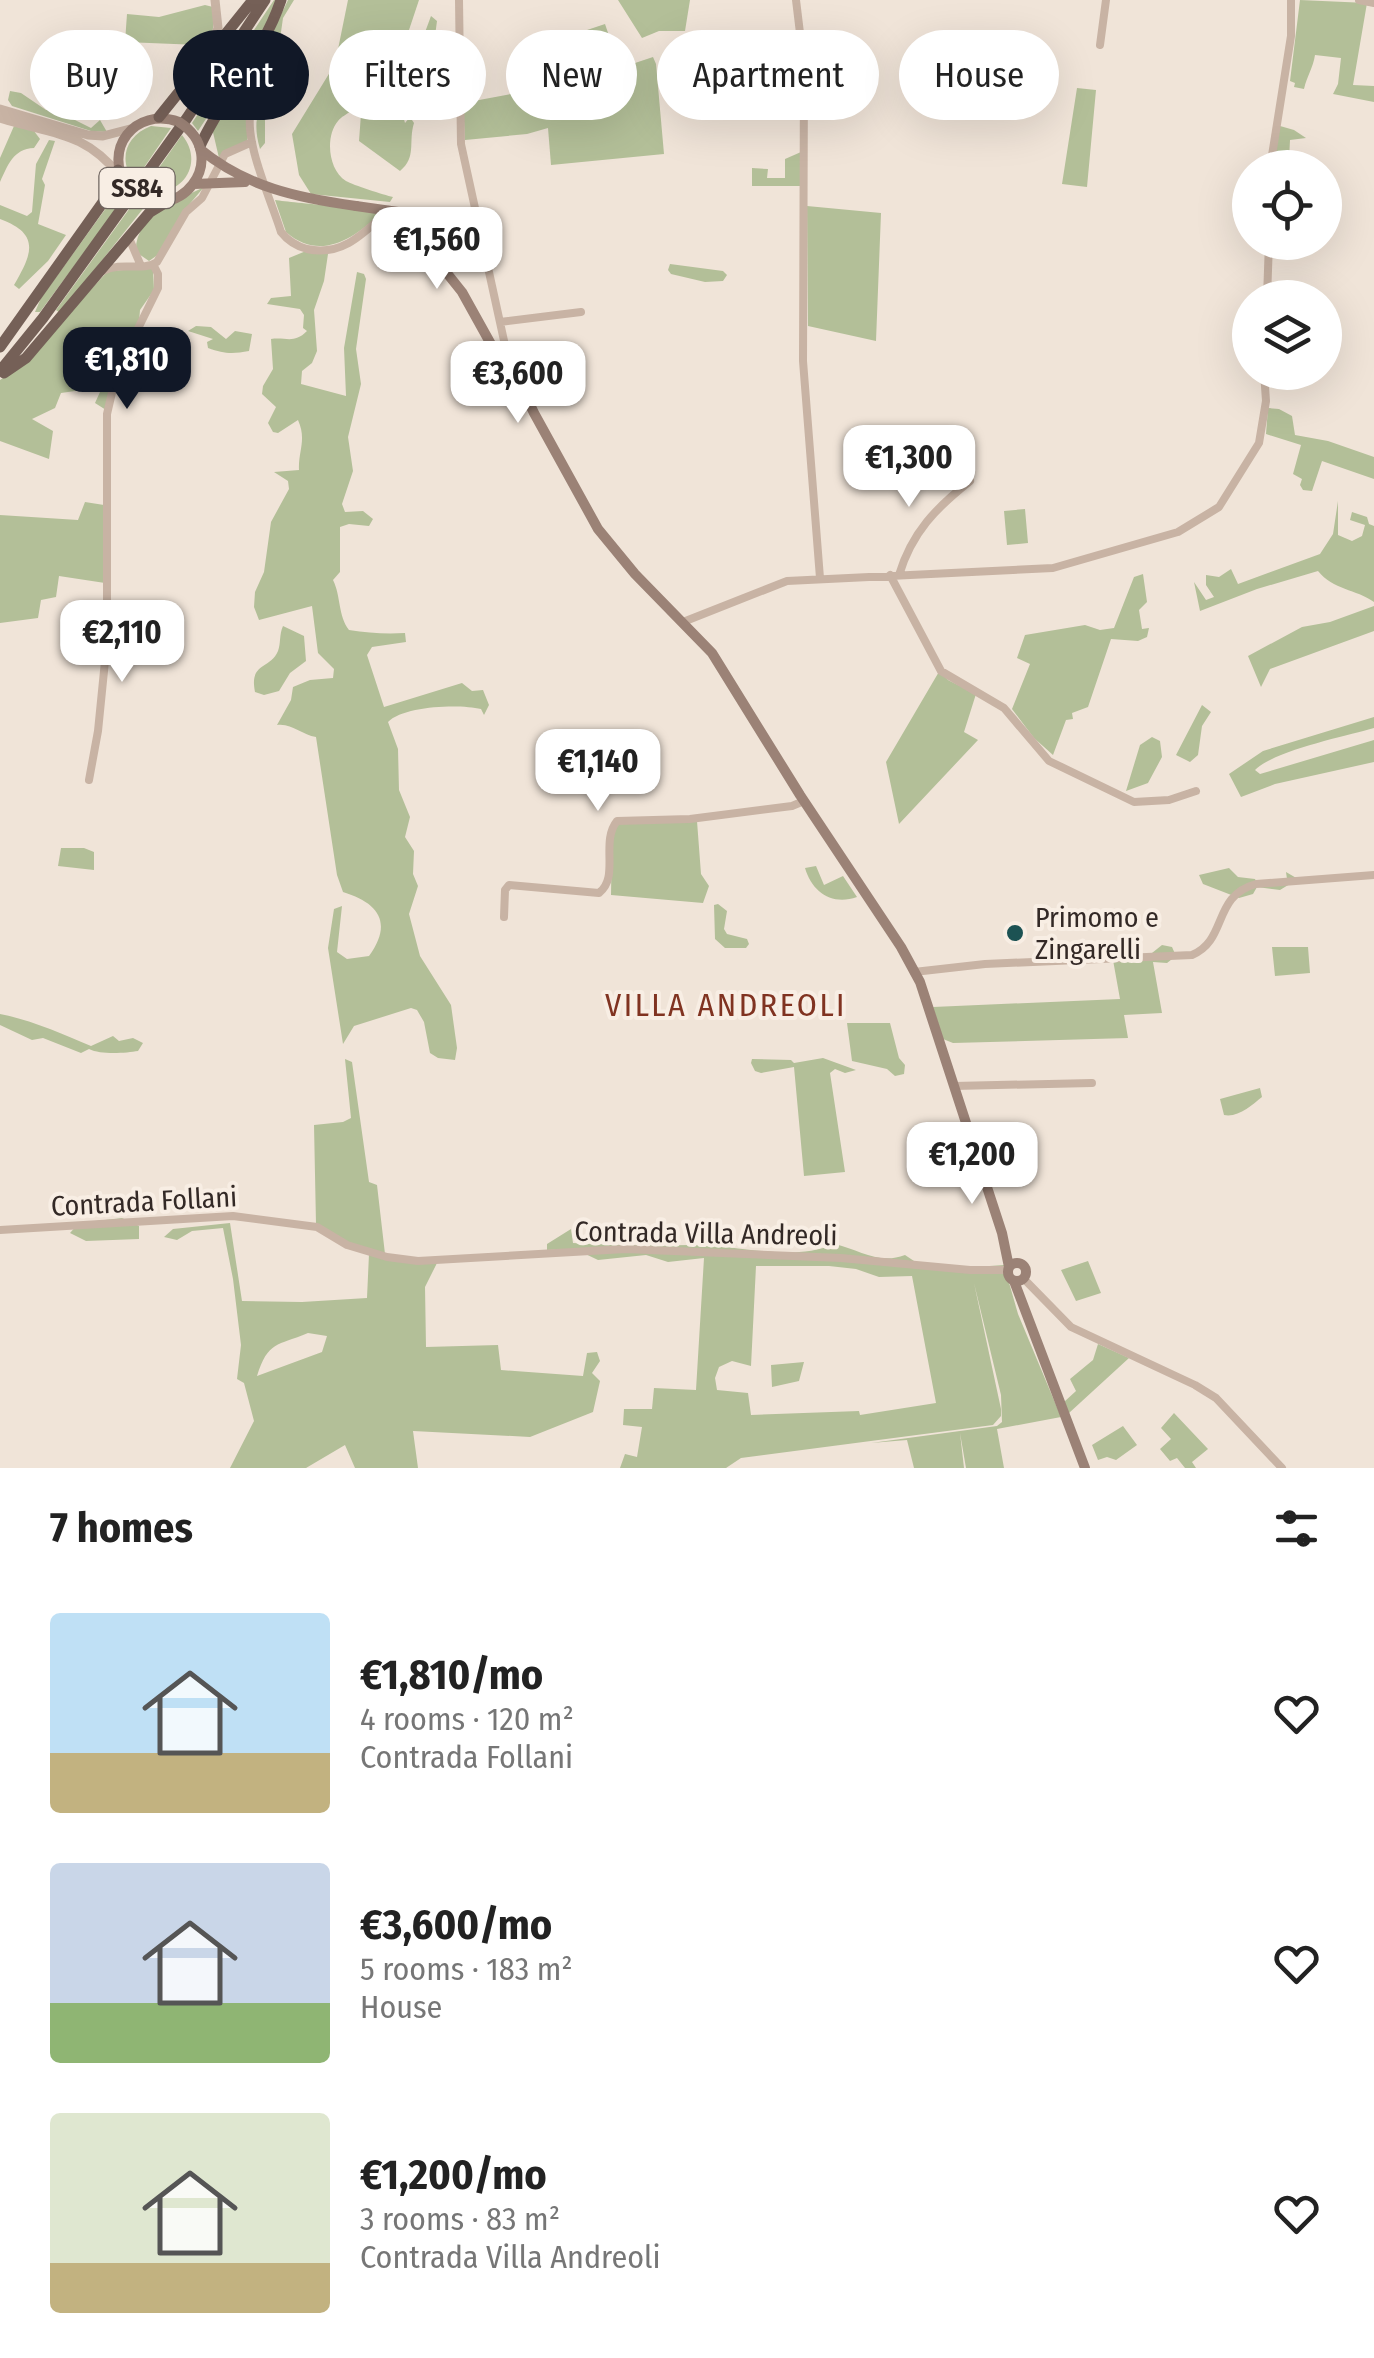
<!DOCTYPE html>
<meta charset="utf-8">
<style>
:root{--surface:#fff;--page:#f6f6f6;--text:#222;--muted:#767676;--accent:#111827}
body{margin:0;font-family:"Fira Sans Condensed",sans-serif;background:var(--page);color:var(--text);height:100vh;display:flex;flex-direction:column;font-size:38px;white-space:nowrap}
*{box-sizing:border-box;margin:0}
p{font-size:32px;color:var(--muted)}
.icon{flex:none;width:55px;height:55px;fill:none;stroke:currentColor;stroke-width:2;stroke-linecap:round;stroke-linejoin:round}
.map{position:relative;height:1468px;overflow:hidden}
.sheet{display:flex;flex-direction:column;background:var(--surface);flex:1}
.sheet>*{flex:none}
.guide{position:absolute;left:30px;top:30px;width:1315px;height:90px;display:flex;gap:20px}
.fabs{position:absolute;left:1232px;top:150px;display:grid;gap:20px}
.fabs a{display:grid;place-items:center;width:110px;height:110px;border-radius:50%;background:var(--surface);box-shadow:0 10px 40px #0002;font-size:50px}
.price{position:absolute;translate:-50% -85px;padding:0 22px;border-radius:20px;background:#fff;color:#222;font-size:32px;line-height:65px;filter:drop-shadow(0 2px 5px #0008)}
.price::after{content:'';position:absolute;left:50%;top:60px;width:30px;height:22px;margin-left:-15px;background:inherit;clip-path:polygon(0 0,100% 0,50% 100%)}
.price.selected{background:var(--accent);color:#fff}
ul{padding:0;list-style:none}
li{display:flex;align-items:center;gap:30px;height:250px;padding:0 50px}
li span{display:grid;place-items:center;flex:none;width:280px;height:200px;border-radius:10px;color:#555}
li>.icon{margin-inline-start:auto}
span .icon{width:120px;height:120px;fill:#fffc;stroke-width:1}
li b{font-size:42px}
h2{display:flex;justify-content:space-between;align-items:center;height:120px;padding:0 50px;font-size:42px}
.pill{padding:0 35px;border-radius:45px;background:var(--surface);box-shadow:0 10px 40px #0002;font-size:35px;line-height:90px}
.pill.selected{background:var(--accent);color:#fff}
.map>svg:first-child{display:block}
.green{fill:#b3bf98;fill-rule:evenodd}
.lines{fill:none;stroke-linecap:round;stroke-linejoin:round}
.minor{stroke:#c8b3a4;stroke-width:8}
.tertiary{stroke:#c8b3a4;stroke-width:9}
.secondary{stroke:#9b8276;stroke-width:10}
.primary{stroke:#756057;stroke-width:11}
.secondary-bridge{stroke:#9b8276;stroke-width:10}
.poi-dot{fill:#1c5253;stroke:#f8eee4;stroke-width:4}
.labels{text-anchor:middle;stroke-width:8;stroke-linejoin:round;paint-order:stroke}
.shield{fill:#f8eee4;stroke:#6e645f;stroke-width:2.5}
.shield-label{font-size:25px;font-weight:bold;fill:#332926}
.poi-label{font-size:28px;fill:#332926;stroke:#f8eee4;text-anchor:start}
.street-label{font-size:28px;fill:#332926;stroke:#f8eee4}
.quarter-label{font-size:32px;letter-spacing:2.5px;fill:#803321;stroke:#f8eee4}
</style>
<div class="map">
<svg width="1374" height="1468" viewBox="0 0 1374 1468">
<rect width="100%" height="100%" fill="#f0e4d8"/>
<path class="green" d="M274,0H277L263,32L198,131L192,123Z
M288,0H294L283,18L280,39L294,61L288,78L265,109V143L260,149C247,104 272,101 287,65L278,50L267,44Z
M348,0H419L406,39L413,42L424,35L431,16L437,21L435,36L455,34V52L404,46L397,94L405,123L410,117L414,123C408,142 417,157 400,171L359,141L361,114L351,111C347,114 341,117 338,121C325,136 328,170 346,181C353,185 384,195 393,197L390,202L311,194L299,175L292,134L335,64Z
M618,0H690L685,31H659L642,38Z
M1300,0L1367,3L1353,85L1374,86V102L1333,94L1338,84L1341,58L1315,55C1313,68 1307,76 1304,89L1294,87L1295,83L1290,81Z
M205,5L213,7C214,23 214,44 202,57L203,46L199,45L125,42L127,14L159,17Z
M605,24L620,68L653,57L656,64L664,154L551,165L548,128L527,134L465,140L463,103L586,80L575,34Z
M273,53L280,60V67L257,92L247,141L219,158L212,128L264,55Z
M1077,88L1096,90L1087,187L1062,184Z
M10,91L21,93L46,110L63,108L75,120L91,128L100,120L107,132L91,131L12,106L8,100Z
M14,126L34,131L40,139L34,148C13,149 8,165 0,182V158Z
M151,126L171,128L134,182C118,160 125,136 151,126Z
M1280,126L1294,130L1306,138L1290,140L1289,160L1305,161L1302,163L1272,168Z
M182,135C206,164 180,201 144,189Z
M49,140L55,141L42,179L45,185L38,224L66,235L48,261L19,289L14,285C32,254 41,234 0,219V205L27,216L32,212L36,164Z
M801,152V186H752V168L768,169L767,178H785V159Z
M204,187L188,206L159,254L149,261L136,252C134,216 178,200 204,187Z
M275,200C295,203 369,208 379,215C352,240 319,261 286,232Z
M135,201L146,205L60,313L56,310Z
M109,204L117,208L40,312H35L41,298Z
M807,206L881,213L876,341L808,326Z
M306,251L328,254L324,281L314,310L317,351L312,363L302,371L301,384L346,396L344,348L357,272L364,274L366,279L356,349L361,384L348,437L353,471L342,504L345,512L363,511L373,519L369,526L349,524L340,527V572L333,580C341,596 338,616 349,630C368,633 385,634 405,633L406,642L372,647L367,655L384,707L462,683L472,691L483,690L489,705L484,715L481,709C458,704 404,706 388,722L398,749L399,790L410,817L405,837L414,851L413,874L418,886L409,914L420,956L451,1005L457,1048L455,1060L438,1058L430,1053L424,1022L417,1010L411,1008L354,1026L343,1044L328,948L334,909L342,906L337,952L347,959L369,956C393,923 379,903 343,892L337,875L316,737C302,735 292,723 277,725L291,700L293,687L310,680L333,678L334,669L318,653L312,606L259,620L254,607L255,592L264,572L271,522L289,489L288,481L274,472L299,470C298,451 307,440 298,420L278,433L273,432L268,423L276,407L262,394L263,386L273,369L271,339C287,337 294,344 307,331L303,328L304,315L300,309L267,304L271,298L291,296L289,258Z
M670,264L723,271L727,275L723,281L705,282L671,274L668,270Z
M153,268L154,290L140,310L139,322L117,365L106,410L95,403L100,392L82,390L61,393L55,408L32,419L53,431L49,459L0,441V380L18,368L108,271Z
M196,326L211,327L226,339L235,331L252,334L249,351C233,354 224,354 208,348L207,342L213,339L188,331Z
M1268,408L1279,409L1292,416L1295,435L1328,441L1374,457V479L1322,461L1312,491L1303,490L1300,485L1302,479L1293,474L1301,445L1266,434Z
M1338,501V535L1352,541L1362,536L1365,525L1350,520L1352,512L1367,517L1369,524L1374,526V602C1356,589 1333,590 1318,571L1257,589L1200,611L1194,582L1206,600L1214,597L1206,585V575L1219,577L1231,569L1238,584L1320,554L1333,534Z
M85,502L104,505L105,583L59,576L56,597L41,600L38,618L0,623V515L78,520Z
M1025,509L1028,543L1007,545L1004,511Z
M1143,574L1147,602L1139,610L1142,629L1149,628L1147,637L1138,641L1111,639L1088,707L1072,713L1073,719L1066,720L1053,755L1034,738L1012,709L1030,664L1017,658L1025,635L1085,625L1100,630L1114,628L1134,577Z
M1374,606V631L1270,669L1261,687L1248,656L1302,627L1330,622Z
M283,626L304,636L306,661L290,673L279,691L264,695L255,692C249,662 270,670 278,651C281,643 279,635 283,626Z
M940,670L948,680L976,694L964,732L978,740L899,824L886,762Z
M1202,705L1211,712L1202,726L1198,755L1190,762L1176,755Z
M1374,717V728C1346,736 1273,751 1255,770L1260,774L1374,740V762L1275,784L1241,797L1229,774L1263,751Z
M1152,737L1160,741L1162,757L1148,783L1126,791L1140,745Z
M697,821L701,874L709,886L703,903L611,895L612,834L618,824Z
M61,848H84L94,852V870L58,866Z
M816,866L824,885L843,876L857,897C832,906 812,892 805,868Z
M1229,868L1238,877L1255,879L1257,883L1287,879L1286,872L1298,879L1280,890L1257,887L1253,894L1239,898L1203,884L1199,875Z
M718,904L727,911L724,929L727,934L747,939L749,944L746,948H725L715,939L714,905Z
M1162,945L1172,947L1176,956L1167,963L1153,962L1162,1013L1124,1015L1128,1038L953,1043L943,1039L933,1007L1120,999L1113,960L1152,953Z
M1272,947H1308L1310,973L1275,976Z
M0,1014C28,1019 63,1034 91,1046L113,1036L119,1041L133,1038L143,1043L138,1051C126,1053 101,1055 89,1049L81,1053L43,1038L32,1040L0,1025Z
M847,1023H890L899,1058L905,1065L904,1074L895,1076L887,1069L852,1061Z
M823,1058L856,1070L845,1073L835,1069L830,1073L845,1172L804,1176L794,1067L761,1073L755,1071L751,1063L752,1059L791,1060L794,1063Z
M345,1059L352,1062L369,1182L377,1185L385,1254L345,1241L316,1224L314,1125L343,1122L351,1118Z
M1260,1088L1262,1097C1252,1105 1238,1118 1224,1115L1220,1099Z
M122,1218L139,1226V1239L86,1241L70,1233L79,1223Z
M230,1223L242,1301L302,1302L367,1298L369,1254L437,1263L425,1287L426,1347L498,1345L501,1370L583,1376L587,1353L597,1352L600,1361L592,1373L600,1381L593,1412L530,1437L413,1431L418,1468H355L345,1445L306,1468H230L254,1421L244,1383L237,1379L241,1345L233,1279L223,1228L192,1231L177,1240L164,1237L173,1229ZM308,1333L327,1336L322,1352L257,1376C268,1341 277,1346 308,1333Z
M571,1229L573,1243C613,1245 651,1246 690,1245C740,1244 788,1263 835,1244C860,1250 879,1265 905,1255L917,1263L975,1267L1004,1265L1018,1314L1061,1417L997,1429L1004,1468H966L960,1433L964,1468H914L907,1440L871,1443L997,1426L1002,1422L1001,1395L974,1283L1001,1409V1416L993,1425L741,1458L726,1468H620L625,1454L637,1457L642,1427L623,1425L624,1409H652L654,1388L696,1390L704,1258L668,1262L646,1255L598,1260L575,1249L547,1250V1244ZM756,1266H829L856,1269L879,1277L912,1276L936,1403L860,1415L859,1411L751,1415L748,1393L717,1390L715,1378L719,1367L732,1361L751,1366Z
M1088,1261L1101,1293L1076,1301L1061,1270Z
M1098,1344L1129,1358L1069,1413L1064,1402L1076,1391L1070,1379L1093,1360Z
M804,1362L799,1381L772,1387L771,1365Z
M1174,1413L1208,1449L1192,1462L1196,1468H1185L1177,1458L1170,1461L1160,1449L1171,1439L1161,1428Z
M1123,1426L1137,1445L1116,1460L1107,1457L1098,1460L1092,1445Z"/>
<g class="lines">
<path class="minor" d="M459,0L461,144L508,359
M796,0L804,66L803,361L820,578
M1359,0L1374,3
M1100,45L1106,0
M255,55L268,51H277L284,60L283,70C273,82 258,92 252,107C241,136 272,202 281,232C288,241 296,246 307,249C343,257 365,232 389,210
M1270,168L1291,36V0
M129,238L141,266
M103,271C123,261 142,272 157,262L186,212L202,198L225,154L252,142
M1267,298L1269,242
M500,322L581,312
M890,575L941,671L1004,708L1049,761L1134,802L1169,800L1196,791
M899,575C912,532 936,508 970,481
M683,622L787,581L1053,568L1178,532L1219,507L1259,443L1266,401L1264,372
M89,780L98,731L107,641V414L117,371L158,288V274L153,264
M504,917L505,890L509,885L599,893C620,877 600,842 617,821L690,819L792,806L804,801
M914,972L985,964L1192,955C1228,940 1212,896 1256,884L1374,875
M954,1086L1092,1083
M0,1230L233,1216L317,1227L347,1245L387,1257L418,1261L625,1249L841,1258L970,1270H1008
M1024,1279L1071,1327L1195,1385L1216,1398L1282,1468"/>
<path class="tertiary" d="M212,46L218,28L215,0
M0,109L88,135L103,136L130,129
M0,118C51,134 85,131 120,176"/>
<path class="secondary" d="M128,188C101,150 135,106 179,122
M356,206L398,212L462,292L497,355L508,359L534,413L598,529L635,574L712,653L800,795L901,947L920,982L1002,1233L1009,1267
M1008 1272a9 9 0 1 1 18 0a9 9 0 1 1-18 0Z
M1014,1281L1085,1468"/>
<path class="primary" d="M159,117L253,0
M200,146C223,95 263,54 281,0
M0,347L106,198L118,170
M0,371L43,318L187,118L265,0
M4,373L26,358L150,212L168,201"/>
<path class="secondary-bridge" d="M200,149C246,187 298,198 356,206
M194,184L245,182
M128,188C177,232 234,157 179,122"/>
</g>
<circle class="poi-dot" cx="1015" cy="933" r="10"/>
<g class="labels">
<rect class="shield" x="99.5" y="168" width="75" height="40" rx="8"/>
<g class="shield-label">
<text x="137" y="197">SS84</text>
</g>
<g class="poi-label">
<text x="1035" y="927">Primomo e<tspan x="1035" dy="32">Zingarelli</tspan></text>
</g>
<g class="street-label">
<text transform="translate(144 1201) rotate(-3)" y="10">Contrada Follani</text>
<text transform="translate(706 1233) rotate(1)" y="10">Contrada Villa Andreoli</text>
</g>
<g class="quarter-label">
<text x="726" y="1016">VILLA ANDREOLI</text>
</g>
</g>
</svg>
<div class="fabs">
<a><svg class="icon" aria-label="locate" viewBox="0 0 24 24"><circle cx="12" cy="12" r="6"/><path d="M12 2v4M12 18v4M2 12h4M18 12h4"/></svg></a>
<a><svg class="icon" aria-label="layers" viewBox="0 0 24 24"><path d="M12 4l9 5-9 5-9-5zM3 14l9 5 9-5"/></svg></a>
</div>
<b class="price" style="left:437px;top:292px">€1,560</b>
<b class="price selected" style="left:127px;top:412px">€1,810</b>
<b class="price" style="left:518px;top:426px">€3,600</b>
<b class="price" style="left:909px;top:510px">€1,300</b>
<b class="price" style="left:122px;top:685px">€2,110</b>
<b class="price" style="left:598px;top:814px">€1,140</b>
<b class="price" style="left:972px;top:1207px">€1,200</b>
<div class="guide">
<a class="pill">Buy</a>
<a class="pill selected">Rent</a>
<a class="pill">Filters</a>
<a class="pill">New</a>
<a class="pill">Apartment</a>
<a class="pill">House</a>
</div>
</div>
<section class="sheet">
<h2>7 homes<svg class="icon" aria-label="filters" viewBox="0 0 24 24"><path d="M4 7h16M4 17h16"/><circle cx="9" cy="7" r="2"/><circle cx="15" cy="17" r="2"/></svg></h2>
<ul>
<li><span style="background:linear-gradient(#bfe0f5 70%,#c2b280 0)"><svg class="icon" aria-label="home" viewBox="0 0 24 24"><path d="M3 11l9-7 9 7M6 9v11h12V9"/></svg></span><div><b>€1,810/mo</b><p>4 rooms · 120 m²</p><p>Contrada Follani</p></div><svg class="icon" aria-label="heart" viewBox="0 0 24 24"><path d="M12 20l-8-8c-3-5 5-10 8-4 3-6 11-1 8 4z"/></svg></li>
<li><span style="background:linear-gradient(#c9d6e8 70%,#8fb573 0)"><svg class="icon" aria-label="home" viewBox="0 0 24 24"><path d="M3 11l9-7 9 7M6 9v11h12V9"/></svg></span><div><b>€3,600/mo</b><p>5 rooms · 183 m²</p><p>House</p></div><svg class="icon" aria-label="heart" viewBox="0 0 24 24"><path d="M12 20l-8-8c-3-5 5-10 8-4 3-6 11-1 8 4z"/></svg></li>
<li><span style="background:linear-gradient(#dfe7d0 75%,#c2b280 0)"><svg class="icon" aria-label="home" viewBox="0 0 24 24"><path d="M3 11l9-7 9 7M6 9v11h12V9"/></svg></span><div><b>€1,200/mo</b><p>3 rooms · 83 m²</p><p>Contrada Villa Andreoli</p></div><svg class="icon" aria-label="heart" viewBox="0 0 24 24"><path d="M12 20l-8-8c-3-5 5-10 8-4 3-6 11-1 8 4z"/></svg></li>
</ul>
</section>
